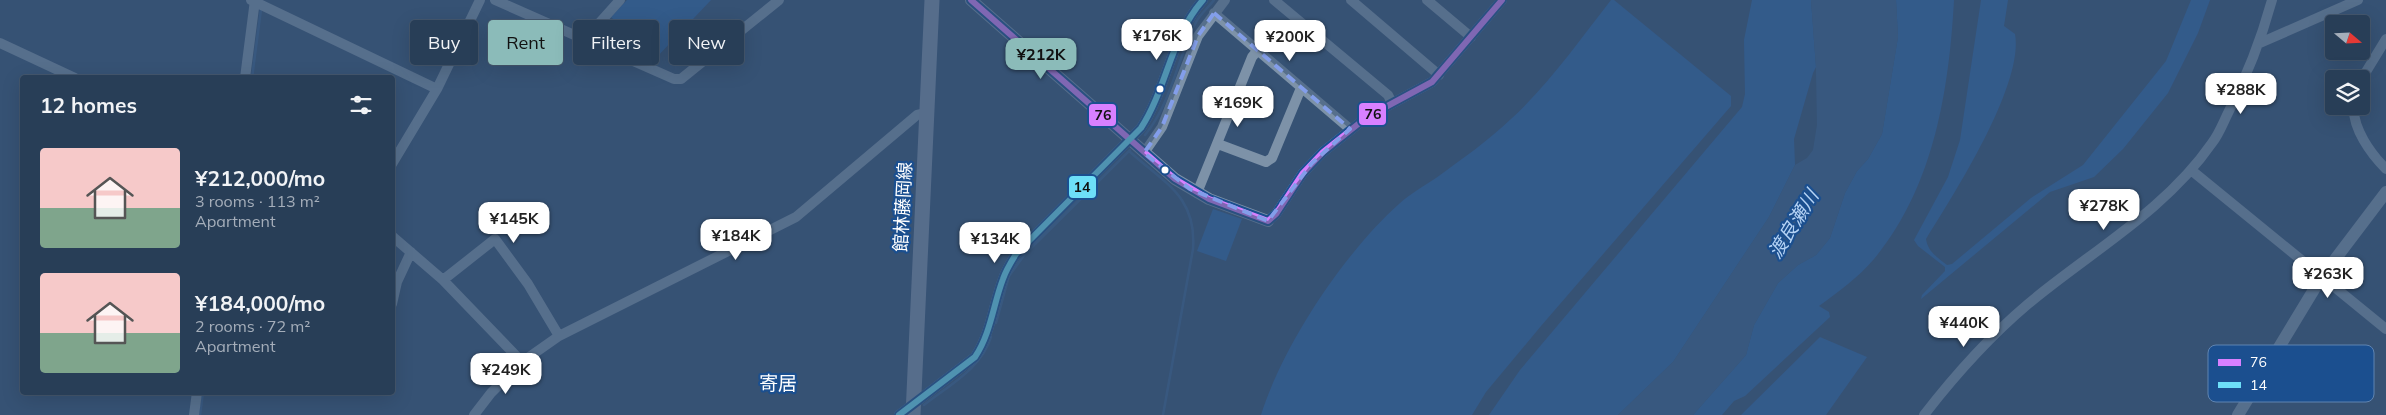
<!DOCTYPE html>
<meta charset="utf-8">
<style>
:root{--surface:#283e57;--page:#30455d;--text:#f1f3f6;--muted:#a5aeba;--line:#44576d;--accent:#8bbbb9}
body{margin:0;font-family:Mulish,"Noto Sans JP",sans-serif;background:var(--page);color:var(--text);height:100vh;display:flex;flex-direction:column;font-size:19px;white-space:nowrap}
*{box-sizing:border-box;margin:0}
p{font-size:16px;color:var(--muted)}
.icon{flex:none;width:28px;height:28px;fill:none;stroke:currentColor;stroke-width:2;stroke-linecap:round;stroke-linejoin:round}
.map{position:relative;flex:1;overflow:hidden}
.panel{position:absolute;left:20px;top:75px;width:375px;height:320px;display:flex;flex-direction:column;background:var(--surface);border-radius:5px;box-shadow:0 5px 20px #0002,0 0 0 1px var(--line)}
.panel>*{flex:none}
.hud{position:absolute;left:410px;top:20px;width:475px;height:45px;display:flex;gap:10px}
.needle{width:32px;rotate:109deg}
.buttons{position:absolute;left:2325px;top:15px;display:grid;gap:10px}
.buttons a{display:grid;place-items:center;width:45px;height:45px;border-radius:5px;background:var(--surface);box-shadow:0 5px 20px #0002,0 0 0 1px var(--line);font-size:25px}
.price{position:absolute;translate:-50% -42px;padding:0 11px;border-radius:10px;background:#fff;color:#222;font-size:16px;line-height:32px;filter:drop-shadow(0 1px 2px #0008)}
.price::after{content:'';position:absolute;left:50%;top:30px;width:15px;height:11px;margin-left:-8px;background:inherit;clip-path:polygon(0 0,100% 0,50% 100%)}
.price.selected{background:var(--accent);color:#111}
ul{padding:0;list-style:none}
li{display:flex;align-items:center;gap:15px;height:125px;padding:0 20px}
li span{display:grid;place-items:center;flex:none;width:140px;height:100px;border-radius:5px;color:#555}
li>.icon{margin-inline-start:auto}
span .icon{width:60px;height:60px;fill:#fffc;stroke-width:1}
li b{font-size:21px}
h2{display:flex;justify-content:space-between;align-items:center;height:60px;padding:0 20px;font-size:21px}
.tag{padding:0 18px;border-radius:5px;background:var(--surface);box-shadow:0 5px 20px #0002,0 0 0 1px var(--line);font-size:18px;line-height:45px}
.tag.selected{background:var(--accent);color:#111}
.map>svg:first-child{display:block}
.green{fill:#2f66a5}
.water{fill:#3b618d}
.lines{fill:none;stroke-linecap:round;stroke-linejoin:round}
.stream{stroke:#3b618d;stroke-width:2.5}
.minor{stroke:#7d92a8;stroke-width:10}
.tertiary{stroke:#7d92a8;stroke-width:12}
.primary{stroke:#7d8ea7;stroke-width:15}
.bus-1-casing{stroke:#1b4f8f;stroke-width:10}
.bus-2-casing{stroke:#1b4f8f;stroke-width:10}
.bus-1{stroke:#d880ff;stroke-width:6}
.bus-2{stroke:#6ddff8;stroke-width:6}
.marked{fill:none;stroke:#839eea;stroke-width:4;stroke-dasharray:10 6;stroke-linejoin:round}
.bus-dot{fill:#fff;stroke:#1b4f8f;stroke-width:2}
.labels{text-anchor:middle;stroke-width:4.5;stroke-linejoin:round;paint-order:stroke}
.street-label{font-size:18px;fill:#fff;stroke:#1b4f8f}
.water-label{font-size:19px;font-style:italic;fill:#b5d3f5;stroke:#1b4f8f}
.neighbourhood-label{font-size:19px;fill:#fff;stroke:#1b4f8f}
.key{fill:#1b4f8f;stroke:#5f84b1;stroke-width:1}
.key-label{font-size:14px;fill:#fff}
.line-badge{stroke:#1b4f8f;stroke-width:2}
.pale-badge-label{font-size:14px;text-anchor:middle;font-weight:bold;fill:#111}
</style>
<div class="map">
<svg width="2386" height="415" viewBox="0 0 2386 415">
<rect width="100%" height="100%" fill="#365274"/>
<path class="green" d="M627,0H711L655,59L611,17Z
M1611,0H1614L1731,96V106L1541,326L1486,392L1472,415H1261C1283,345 1344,253 1399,204C1410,194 1424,186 1436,178C1462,159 1488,141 1511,119C1549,84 1579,41 1611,0Z
M1752,0H1811L1816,67L1813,73L1794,139L1795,165L1769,217L1673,362L1618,415H1489L1520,370L1742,107L1745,94L1744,40Z
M1896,0H1954C1949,90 1934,187 1874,259C1859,277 1838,292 1819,306L1829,312L1830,317L1745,396L1734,401L1722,415H1693L1746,355L1754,325L1778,283L1798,265L1816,255L1830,238L1845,193L1857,171L1868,159L1882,134L1898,37Z
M1981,0H2008L2004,26L2015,34C2024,85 1954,194 1926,239C1928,252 1937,257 1947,265L1952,264L2031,198L2083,165L2166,61L2191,0H2210L2198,33L2168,93L2123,149L2094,177L2050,192L1921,299L1922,295L1945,271V267L1918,246L1914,240L1948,177L1960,140Z
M1213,209L1242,219L1226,261L1197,251Z
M1820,337L1867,357L1826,415H1741Z"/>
<path class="water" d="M1811,0H1896L1898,37L1882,134L1868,159L1857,171L1845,193L1830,238L1816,255L1798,265L1778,283L1754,325L1746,355L1693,415H1618L1673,362L1769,217L1795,165L1807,158L1813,150L1817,125L1816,67Z"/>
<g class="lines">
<path class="stream" d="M252,78L261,9
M1145,135C1171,104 1177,60 1195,24C1199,15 1208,8 1214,0
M1129,151C1164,183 1197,196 1193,249L1163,415
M996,323L1009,276L1025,254L1130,150
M924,405C948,386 982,368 991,337
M200,415L203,392"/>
<path class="minor" d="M251,0L437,89
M495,0L674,79H681L779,0
M1274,0L1388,95L1392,103
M1351,0L1439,75
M1427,0L1471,37
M1214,13L1350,129
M585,39L620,0
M0,43L75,78
M2260,43L2358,0
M245,78L255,0
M2361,80L2386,39
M2354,106C2352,128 2371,154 2386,169
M1218,144L1266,162L1272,158L1301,88
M1144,153L1162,127L1198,36L1225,0
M392,164L437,89L480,0
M2191,170L2386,329
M1197,193L1252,57L1257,51
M1268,221L1276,214L1303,173L1323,152L1367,117L1432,82L1502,0
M392,236L443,280L522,362
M443,280L495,239L528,284L559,336
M392,304L397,282L411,252
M194,415L197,392
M474,415L491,393L522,362L559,336L796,217L917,115L926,113
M899,415L975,357C991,333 993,305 1003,279C1006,270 1011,262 1016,254L1141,128C1167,88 1171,36 1203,0
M1924,415C1955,375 1989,337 2028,304C2090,252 2165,211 2212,143C2219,134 2223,123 2228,113C2247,76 2261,40 2272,0"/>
<path class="tertiary" d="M971,0L1175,179L1209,199L1268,221
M2238,415L2321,278L2386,192"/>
<path class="primary" d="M913,415L932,0"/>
<defs>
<path id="bus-1" d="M971,0L1175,179L1209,199L1268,221L1276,214L1303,173L1323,152L1367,117L1432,82L1502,0"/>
<path id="bus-2" d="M899,415L975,357C991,333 993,305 1003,279C1006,270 1011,262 1016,254L1141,128C1167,88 1171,36 1203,0"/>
</defs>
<use href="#bus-1" class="bus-1-casing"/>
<use href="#bus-2" class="bus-2-casing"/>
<use href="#bus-1" class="bus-1"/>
<use href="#bus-2" class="bus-2"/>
</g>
<path d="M0 0H2386V415H0ZM1214,13L1350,129L1312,163L1268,221L1190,189L1144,153L1162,127L1198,36Z" fill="#365274" fill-opacity=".55" fill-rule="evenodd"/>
<path class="marked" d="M1214,13L1350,129L1312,163L1268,221L1190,189L1144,153L1162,127L1198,36Z"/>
<g class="bus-dot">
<circle cx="1160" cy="89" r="4.5"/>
<circle cx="1165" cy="170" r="4.5"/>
</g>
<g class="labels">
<g class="street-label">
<text transform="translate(903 207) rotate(-87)" y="6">館林藤岡線</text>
</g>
<g class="water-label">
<text transform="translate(1793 224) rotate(-58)" y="7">渡良瀬川</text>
</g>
<g class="neighbourhood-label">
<text x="778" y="390">寄居</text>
</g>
</g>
<rect x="2208" y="345" width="166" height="57" rx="8" class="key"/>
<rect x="2218" y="359" width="23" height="7" fill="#d880ff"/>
<rect x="2218" y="382" width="23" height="6" fill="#6ddff8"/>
<g class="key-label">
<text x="2250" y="367">76</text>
<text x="2250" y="390">14</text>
</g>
<g class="line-badge">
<rect x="1358" y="102" width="29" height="24" rx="5" fill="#d880ff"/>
<rect x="1088" y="103" width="29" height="24" rx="5" fill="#d880ff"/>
<rect x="1068" y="175" width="29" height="24" rx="5" fill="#6ddff8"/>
</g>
<g class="pale-badge-label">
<text x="1373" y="119">76</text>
<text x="1103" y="120">76</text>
<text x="1082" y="192">14</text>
</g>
</svg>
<div class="buttons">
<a><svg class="needle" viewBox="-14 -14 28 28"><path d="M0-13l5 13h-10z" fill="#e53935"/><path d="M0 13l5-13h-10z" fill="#a5aeba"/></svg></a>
<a><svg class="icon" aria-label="layers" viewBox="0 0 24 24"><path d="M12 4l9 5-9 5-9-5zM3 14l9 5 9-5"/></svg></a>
</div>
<b class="price" style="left:1157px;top:61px">¥176K</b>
<b class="price" style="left:1290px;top:62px">¥200K</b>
<b class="price selected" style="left:1041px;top:80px">¥212K</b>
<b class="price" style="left:2241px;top:115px">¥288K</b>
<b class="price" style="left:1238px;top:128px">¥169K</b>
<b class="price" style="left:2104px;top:231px">¥278K</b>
<b class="price" style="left:514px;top:244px">¥145K</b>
<b class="price" style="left:736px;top:261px">¥184K</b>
<b class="price" style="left:995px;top:264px">¥134K</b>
<b class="price" style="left:2328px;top:299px">¥263K</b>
<b class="price" style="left:1964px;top:348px">¥440K</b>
<b class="price" style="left:506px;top:395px">¥249K</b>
<div class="hud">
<a class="tag">Buy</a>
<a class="tag selected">Rent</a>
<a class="tag">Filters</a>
<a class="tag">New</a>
</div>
<section class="panel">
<h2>12 homes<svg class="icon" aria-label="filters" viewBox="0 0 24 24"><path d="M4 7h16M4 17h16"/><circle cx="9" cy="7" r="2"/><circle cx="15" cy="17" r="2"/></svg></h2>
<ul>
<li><span style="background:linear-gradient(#f6c9c9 60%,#7fa58c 0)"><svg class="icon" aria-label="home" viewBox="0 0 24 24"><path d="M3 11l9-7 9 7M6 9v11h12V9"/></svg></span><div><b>¥212,000/mo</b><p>3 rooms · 113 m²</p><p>Apartment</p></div></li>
<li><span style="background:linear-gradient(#f6c9c9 60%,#7fa58c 0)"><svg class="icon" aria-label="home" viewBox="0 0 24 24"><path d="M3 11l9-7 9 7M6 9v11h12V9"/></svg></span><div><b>¥184,000/mo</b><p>2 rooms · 72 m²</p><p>Apartment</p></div></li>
</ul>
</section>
</div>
